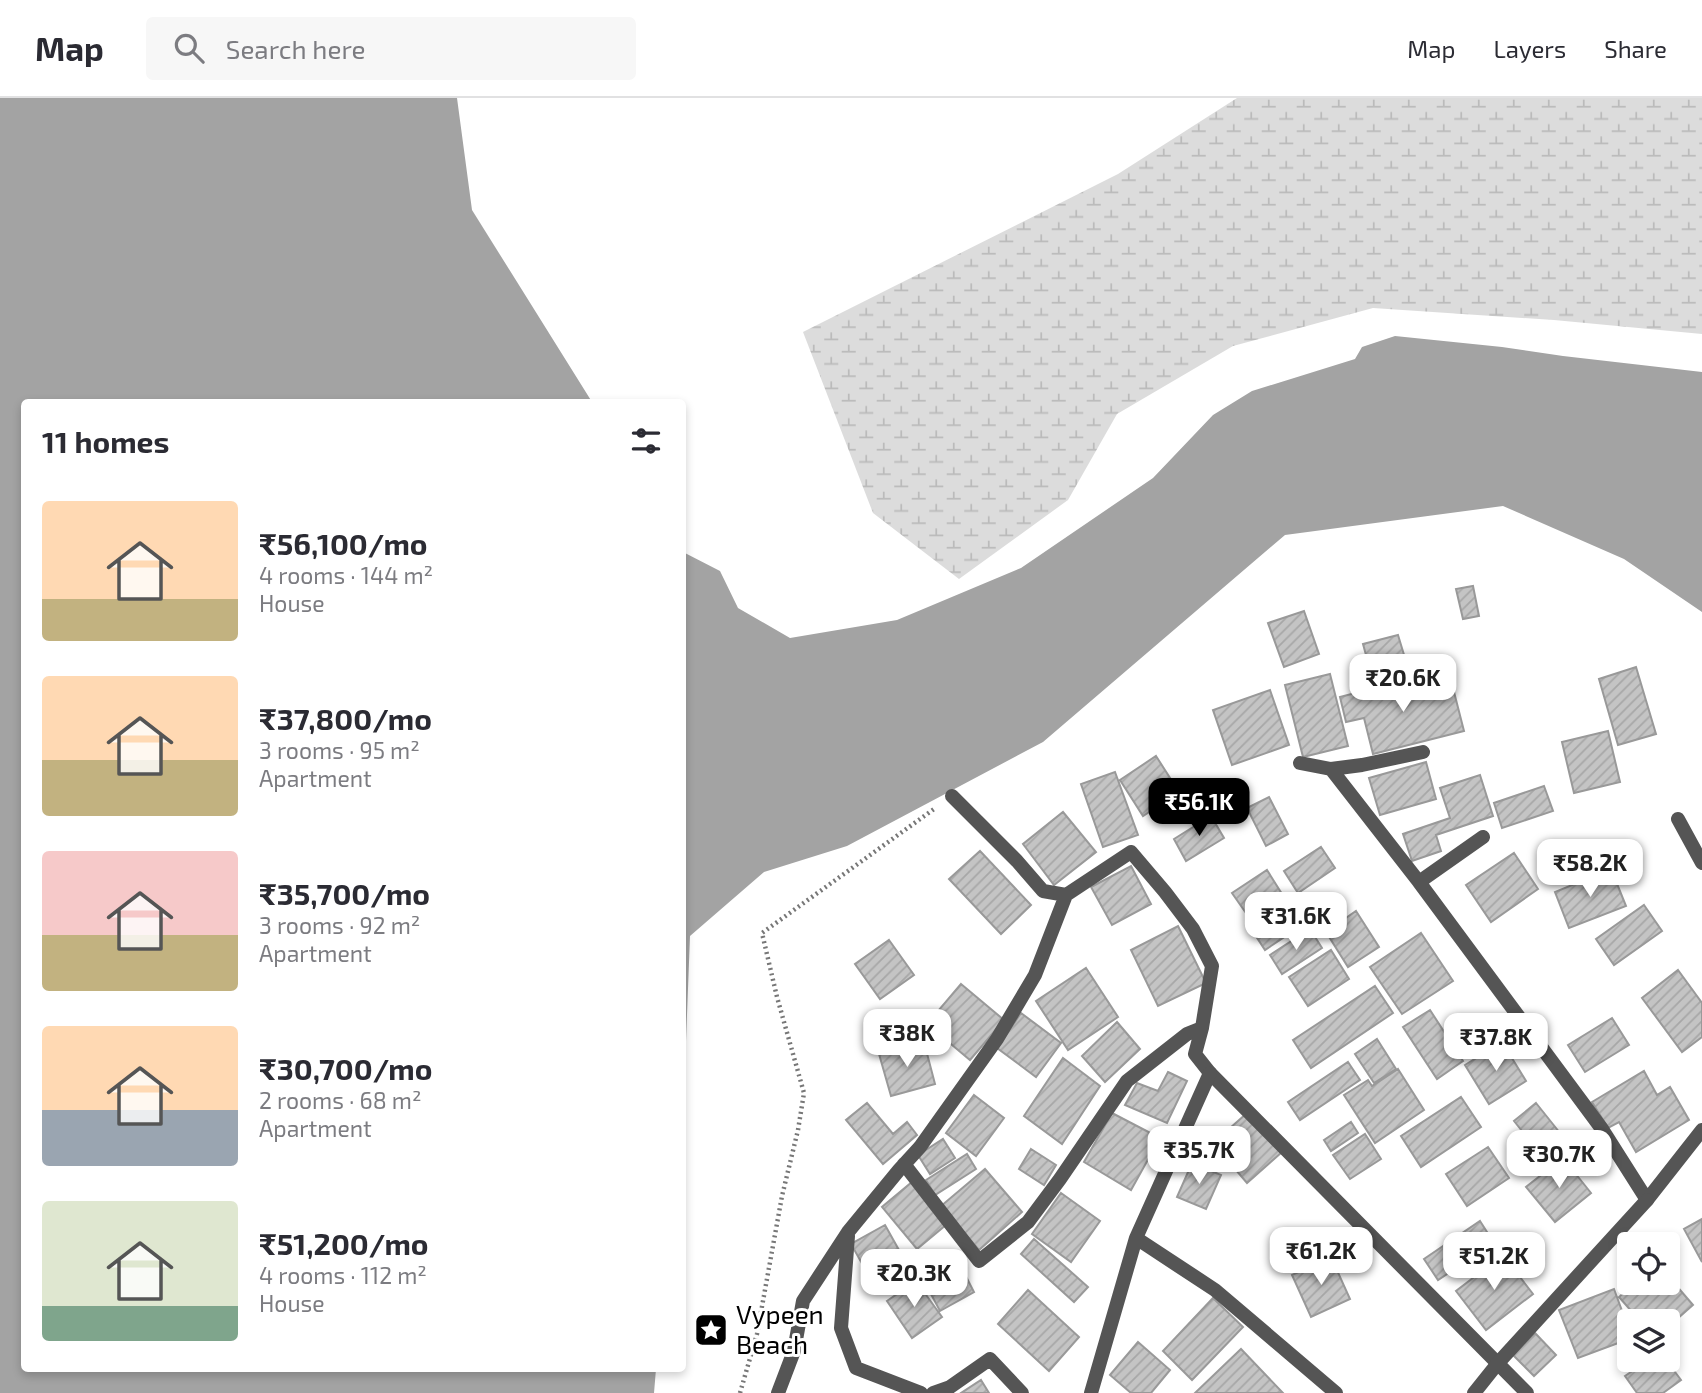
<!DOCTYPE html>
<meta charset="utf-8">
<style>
:root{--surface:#fff;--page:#f7f7f7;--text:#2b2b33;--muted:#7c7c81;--line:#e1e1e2;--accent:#000}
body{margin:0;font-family:"Exo 2",sans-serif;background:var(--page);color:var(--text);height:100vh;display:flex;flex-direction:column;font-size:26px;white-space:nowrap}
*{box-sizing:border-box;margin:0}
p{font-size:23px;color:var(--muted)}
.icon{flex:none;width:38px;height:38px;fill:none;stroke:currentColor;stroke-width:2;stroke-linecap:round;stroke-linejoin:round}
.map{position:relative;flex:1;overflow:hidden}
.side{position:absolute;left:21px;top:301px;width:665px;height:973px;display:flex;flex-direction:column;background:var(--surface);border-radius:7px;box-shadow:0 4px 10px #0003}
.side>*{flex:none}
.controls{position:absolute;left:1617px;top:1134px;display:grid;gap:14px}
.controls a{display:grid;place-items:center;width:63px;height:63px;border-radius:7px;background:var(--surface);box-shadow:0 4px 10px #0003;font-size:35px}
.price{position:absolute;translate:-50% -60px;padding:0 16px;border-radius:14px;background:#fff;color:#222;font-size:23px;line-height:46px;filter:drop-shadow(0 2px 4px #0008)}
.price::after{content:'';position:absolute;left:50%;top:42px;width:21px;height:16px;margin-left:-10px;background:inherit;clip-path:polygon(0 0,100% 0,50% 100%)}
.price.selected{background:var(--accent);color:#fff}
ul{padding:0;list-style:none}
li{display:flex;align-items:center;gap:21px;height:175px;padding:0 21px}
li span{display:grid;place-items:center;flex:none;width:196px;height:140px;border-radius:7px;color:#555}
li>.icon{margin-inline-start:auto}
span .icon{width:84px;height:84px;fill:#fffc;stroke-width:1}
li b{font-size:30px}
h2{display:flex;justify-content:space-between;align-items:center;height:84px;padding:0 21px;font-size:30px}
header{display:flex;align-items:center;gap:42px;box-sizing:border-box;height:98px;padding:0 35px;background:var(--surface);border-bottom:2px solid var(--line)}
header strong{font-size:33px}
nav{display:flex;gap:38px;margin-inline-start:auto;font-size:24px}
.search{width:490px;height:63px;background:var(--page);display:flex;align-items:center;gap:18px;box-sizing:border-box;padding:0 24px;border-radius:7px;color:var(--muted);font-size:26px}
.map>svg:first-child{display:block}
.wetland{fill:url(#wetland-marsh)}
.water{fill:#a3a3a3}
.building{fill:url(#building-hatch);stroke:#999;stroke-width:2}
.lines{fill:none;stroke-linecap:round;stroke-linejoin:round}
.path{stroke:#777;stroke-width:4.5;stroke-dasharray:2 3.5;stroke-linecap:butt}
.lane{stroke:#555;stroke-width:14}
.street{stroke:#555;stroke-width:14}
.labels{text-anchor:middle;stroke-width:6;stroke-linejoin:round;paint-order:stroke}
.poi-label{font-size:26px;fill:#000;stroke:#fff;text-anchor:start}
</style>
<header>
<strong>Map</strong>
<div class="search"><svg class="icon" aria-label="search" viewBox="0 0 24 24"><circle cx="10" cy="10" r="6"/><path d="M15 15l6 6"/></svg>Search here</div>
<nav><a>Map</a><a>Layers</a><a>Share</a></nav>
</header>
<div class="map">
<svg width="1702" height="1295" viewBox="0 0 1702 1295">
<defs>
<pattern id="wetland-marsh" width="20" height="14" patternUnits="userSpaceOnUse" patternTransform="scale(1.75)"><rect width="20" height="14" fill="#dcdcdc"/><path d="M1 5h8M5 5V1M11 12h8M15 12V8" fill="none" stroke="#bbb"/></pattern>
<pattern id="building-hatch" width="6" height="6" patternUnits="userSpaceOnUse" patternTransform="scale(1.75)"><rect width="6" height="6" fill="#c4c4c4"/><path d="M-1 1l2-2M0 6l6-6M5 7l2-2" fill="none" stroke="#a7a7a7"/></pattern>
</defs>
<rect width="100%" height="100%" fill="#fff"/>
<path class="wetland" d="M1237,0H1702V236L1554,222L1373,210L1233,248L1117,316L1068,402L959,481L873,415L803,234L1118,76Z"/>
<path class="water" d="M0,0H457L472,112L592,304H24V1270L656,1271L654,1295H0Z
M1395,238L1502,249L1563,258L1702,274V514L1624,461L1503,408L1285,437L1043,644L847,748L764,774L690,838L683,1022V454L720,473L738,510L790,540L897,522L1021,470L1153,380L1213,317L1252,293L1355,261L1362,249Z"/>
<path class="building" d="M1473,488L1479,518L1463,521L1456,491Z
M1304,513L1319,556L1284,569L1268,525Z
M1398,537L1408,570L1372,579L1363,546Z
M1636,569L1656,636L1618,647L1599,581Z
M1330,576L1348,648L1303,659L1285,587Z
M1421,578L1427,600L1454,594L1464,633L1373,656L1364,620L1346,624L1340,599Z
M1270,592L1289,647L1232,667L1213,612Z
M1608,633L1620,684L1574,695L1562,644Z
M1156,658L1179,694L1143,718L1120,682Z
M1426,664L1436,701L1380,717L1369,680Z
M1115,674L1138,737L1103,749L1081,686Z
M1480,677L1493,718L1436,737L1441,753L1412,763L1403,736L1450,720L1440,690Z
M1544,688L1553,713L1502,730L1494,705Z
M1269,699L1288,736L1266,748L1247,710Z
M1063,714L1096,754L1054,787L1023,746Z
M1211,718L1224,740L1186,763L1174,741Z
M1321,749L1335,770L1298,795L1284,773Z
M980,753L1031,807L1001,836L949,781Z
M1514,755L1538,791L1491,824L1466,787Z
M1131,768L1151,806L1112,827L1091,789Z
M1611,771L1626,808L1569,830L1555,794Z
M1267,772L1282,796L1248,818L1232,795Z
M1287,800L1304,826L1265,852L1248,826Z
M1644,807L1662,833L1614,867L1596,841Z
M1356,813L1379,849L1348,869L1326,834Z
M1178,828L1206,885L1158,908L1131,852Z
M1310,831L1322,850L1282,876L1270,857Z
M1421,835L1453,883L1402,916L1370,869Z
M889,842L914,877L880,901L855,866Z
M1331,852L1349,881L1308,908L1289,879Z
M1086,870L1118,919L1068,952L1036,903Z
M1678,872L1702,905V939L1682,954L1642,900Z
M961,886L1004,922L970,962L927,926Z
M1375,888L1393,915L1311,970L1293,942Z
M1430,912L1463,963L1437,981L1403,929Z
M1021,915L1061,945L1036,979L997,950Z
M1612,920L1629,947L1585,974L1568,947Z
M1117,924L1140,951L1105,984L1082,958Z
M1377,941L1396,971L1374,985L1355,956Z
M924,944L935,986L891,998L879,956Z
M1502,944L1526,983L1489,1006L1465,967Z
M1063,960L1100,988L1062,1046L1024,1018Z
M1348,964L1360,982L1300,1022L1288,1004Z
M1398,971L1424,1012L1375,1045L1344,997L1368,982L1372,988Z
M1644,973L1657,997L1670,989L1689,1022L1636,1054L1619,1024L1608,1030L1592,1004Z
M1168,974L1187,983L1167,1025L1125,1007L1137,985L1158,993Z
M974,997L1004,1020L976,1058L946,1035Z
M1461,999L1481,1029L1421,1069L1401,1038Z
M867,1005L893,1036L907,1024L917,1037L883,1066L846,1022Z
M1536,1005L1560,1035L1538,1053L1514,1023Z
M1112,1015L1160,1040L1131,1092L1084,1064Z
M1246,1016L1281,1055L1247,1085L1213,1045Z
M1351,1024L1358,1035L1331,1053L1324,1042Z
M1365,1036L1381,1061L1350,1081L1333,1057Z
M943,1041L955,1060L930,1076L918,1057Z
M1488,1049L1509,1080L1467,1108L1446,1076Z
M1031,1051L1056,1067L1044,1087L1019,1071Z
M967,1056L976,1071L935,1097L926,1082Z
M1563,1060L1591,1095L1555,1124L1526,1089Z
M1192,1065L1221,1077L1206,1111L1177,1099Z
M985,1071L1022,1114L979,1152L941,1108Z
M912,1084L947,1126L917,1151L882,1109Z
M1061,1095L1100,1123L1071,1164L1032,1136Z
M1702,1121V1164L1684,1131Z
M1480,1123L1494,1145L1438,1182L1424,1161Z
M885,1127L904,1161L897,1166L904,1179L878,1194L851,1146Z
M1034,1141L1088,1189L1074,1204L1021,1156Z
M953,1153L974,1194L940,1213L918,1172Z
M1503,1157L1533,1196L1486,1232L1456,1193Z
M1331,1159L1350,1201L1311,1219L1292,1177Z
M1668,1178L1693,1207L1668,1229V1223H1640L1619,1199L1635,1185H1668Z
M916,1183L942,1219L912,1240L887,1203Z
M1614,1191L1629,1232V1241L1578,1260L1559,1212Z
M1028,1192L1079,1239L1049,1273L998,1226Z
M1213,1200L1243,1229L1192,1282L1163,1253Z
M1535,1235L1556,1257L1534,1278L1513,1257Z
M1138,1244L1170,1272L1151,1295H1131L1110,1277Z
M1241,1251L1283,1295H1195Z
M1649,1262H1666L1681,1282L1663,1295H1637L1625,1278Z
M981,1282L989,1295H961Z"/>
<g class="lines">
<path class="path" d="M740,1295L757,1236L782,1098L798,1032L804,995L777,899L762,835L934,711"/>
<path class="lane" d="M1300,665L1331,671L1362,667L1423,654
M1331,671L1419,784L1602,1031L1647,1102L1702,1032
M952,698L1017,763L1043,793L1066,797
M1678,721L1702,765
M1419,784L1483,739
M904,1066L979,1163L1028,1124L1060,1081L1127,983L1187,936L1202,930
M848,1138L841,1230L856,1270L921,1295
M778,1295L794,1253L803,1203L848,1134L899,1072L920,1049L997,941L1035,877L1066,797L1131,754L1165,794L1193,831L1212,868L1202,930L1195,956L1210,975L1527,1295
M933,1295L950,1289L990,1261L1022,1295"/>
<path class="street" d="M1136,1140L1215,1192L1336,1295
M1091,1295L1136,1140L1210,975
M1474,1295L1498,1265L1647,1102"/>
</g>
<defs>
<symbol id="sight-square" viewBox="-11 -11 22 22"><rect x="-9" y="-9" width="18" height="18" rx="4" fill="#000" stroke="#fff"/><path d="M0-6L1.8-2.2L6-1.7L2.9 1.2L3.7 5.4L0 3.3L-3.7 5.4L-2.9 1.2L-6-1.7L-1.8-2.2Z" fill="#fff"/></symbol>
</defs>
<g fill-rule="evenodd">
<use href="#sight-square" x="692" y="1213" width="38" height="38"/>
</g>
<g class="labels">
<g class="poi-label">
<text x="736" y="1226">Vypeen<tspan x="736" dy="30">Beach</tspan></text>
</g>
</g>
</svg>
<div class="controls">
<a><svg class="icon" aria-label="locate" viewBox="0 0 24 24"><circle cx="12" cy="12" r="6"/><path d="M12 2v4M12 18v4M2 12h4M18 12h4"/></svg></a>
<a><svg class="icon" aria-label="layers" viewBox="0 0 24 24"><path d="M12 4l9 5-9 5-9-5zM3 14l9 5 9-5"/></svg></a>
</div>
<b class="price" style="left:1403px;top:616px">₹20.6K</b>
<b class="price selected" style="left:1199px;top:740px">₹56.1K</b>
<b class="price" style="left:1590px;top:801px">₹58.2K</b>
<b class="price" style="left:1296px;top:854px">₹31.6K</b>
<b class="price" style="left:907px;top:971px">₹38K</b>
<b class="price" style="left:1496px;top:975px">₹37.8K</b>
<b class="price" style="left:1199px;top:1088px">₹35.7K</b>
<b class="price" style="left:1559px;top:1092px">₹30.7K</b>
<b class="price" style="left:1321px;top:1189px">₹61.2K</b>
<b class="price" style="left:1494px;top:1194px">₹51.2K</b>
<b class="price" style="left:914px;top:1211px">₹20.3K</b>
<section class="side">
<h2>11 homes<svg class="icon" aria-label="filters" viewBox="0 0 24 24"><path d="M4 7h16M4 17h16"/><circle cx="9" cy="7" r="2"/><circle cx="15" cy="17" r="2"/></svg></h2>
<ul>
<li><span style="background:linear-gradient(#ffd9b3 70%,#c2b280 0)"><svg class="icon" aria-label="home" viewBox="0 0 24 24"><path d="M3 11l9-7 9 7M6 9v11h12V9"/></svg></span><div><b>₹56,100/mo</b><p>4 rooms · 144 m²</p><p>House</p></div></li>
<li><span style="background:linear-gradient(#ffd9b3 60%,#c2b280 0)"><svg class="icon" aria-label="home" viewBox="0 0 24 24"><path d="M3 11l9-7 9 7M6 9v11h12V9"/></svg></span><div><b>₹37,800/mo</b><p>3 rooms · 95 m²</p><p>Apartment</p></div></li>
<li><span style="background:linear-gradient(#f6c9c9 60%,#c2b280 0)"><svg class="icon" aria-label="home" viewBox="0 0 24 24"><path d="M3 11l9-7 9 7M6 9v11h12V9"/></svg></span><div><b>₹35,700/mo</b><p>3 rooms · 92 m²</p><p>Apartment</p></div></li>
<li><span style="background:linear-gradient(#ffd9b3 60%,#9aa5b1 0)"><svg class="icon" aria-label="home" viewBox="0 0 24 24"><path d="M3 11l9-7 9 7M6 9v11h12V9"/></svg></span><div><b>₹30,700/mo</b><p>2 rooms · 68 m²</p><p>Apartment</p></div></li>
<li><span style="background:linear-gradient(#dfe7d0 75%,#7fa58c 0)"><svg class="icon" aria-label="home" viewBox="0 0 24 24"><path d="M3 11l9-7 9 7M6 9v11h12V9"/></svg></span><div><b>₹51,200/mo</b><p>4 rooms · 112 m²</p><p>House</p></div></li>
</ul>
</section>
</div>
